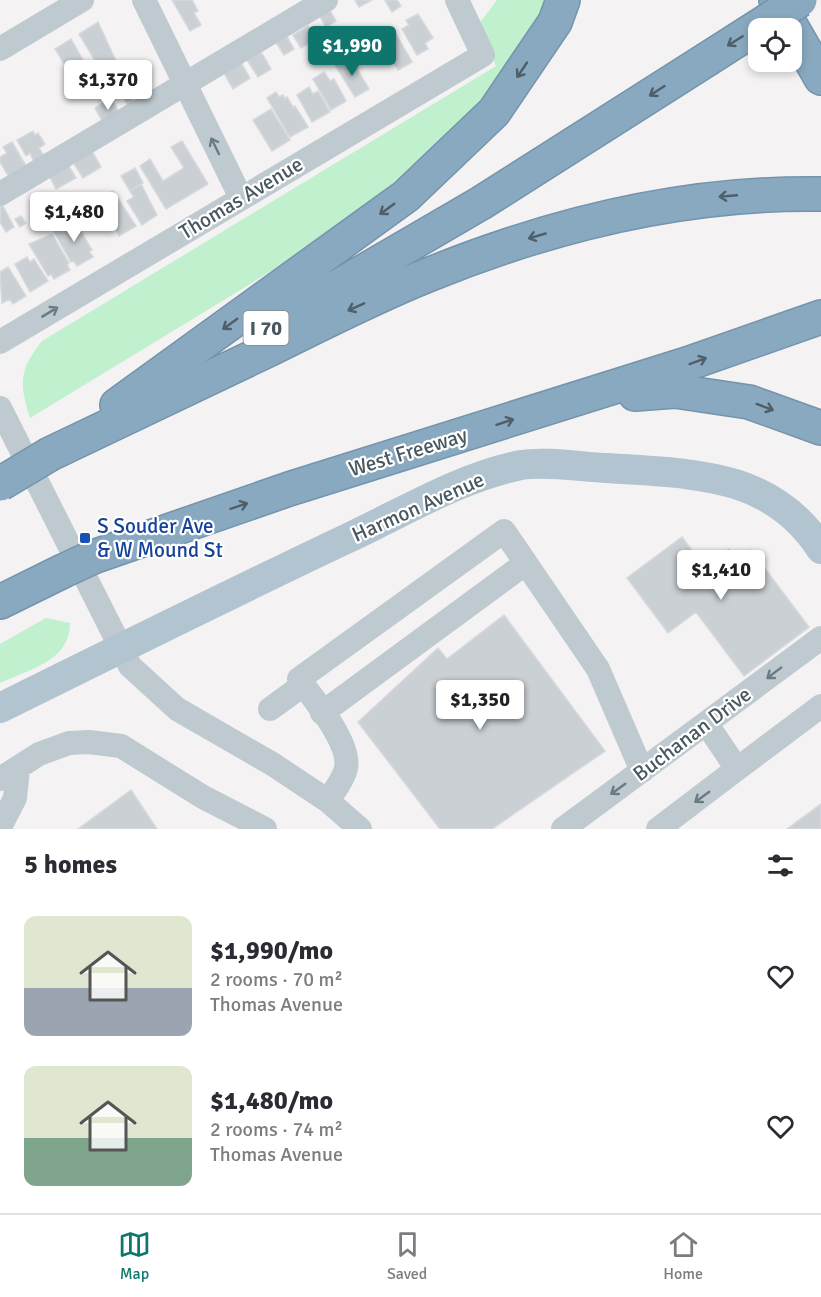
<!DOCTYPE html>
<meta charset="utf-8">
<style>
:root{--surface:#fff;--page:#f7f7f7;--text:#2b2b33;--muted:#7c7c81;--line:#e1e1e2;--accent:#0f766e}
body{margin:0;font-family:Signika,sans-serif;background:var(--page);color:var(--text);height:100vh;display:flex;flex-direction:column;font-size:22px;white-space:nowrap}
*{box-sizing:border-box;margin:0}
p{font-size:20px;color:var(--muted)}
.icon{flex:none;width:33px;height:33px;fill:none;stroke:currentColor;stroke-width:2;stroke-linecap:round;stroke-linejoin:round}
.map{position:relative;height:829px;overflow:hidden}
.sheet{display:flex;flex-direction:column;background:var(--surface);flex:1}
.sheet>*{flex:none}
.controls{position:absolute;left:748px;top:18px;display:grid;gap:12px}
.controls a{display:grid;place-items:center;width:54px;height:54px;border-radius:12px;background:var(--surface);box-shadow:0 3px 9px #0003;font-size:30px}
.price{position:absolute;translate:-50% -51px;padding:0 14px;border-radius:6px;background:#fff;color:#222;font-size:20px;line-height:39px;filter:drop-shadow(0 2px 3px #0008)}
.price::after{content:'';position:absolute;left:50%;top:36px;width:18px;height:14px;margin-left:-9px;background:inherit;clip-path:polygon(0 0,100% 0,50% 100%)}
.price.on{background:var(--accent);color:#fff}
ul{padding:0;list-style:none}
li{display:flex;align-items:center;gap:18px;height:150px;padding:0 24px}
li span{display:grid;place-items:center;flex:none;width:168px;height:120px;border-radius:12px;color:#555}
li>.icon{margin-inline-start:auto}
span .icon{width:72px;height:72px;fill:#fffc;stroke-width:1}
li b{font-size:26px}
h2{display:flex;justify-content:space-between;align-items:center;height:72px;padding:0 24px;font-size:26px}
.tab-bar{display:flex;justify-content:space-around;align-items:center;height:84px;border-top:2px solid var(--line);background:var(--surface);font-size:16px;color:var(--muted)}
.tab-bar a{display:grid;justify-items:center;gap:3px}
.tab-bar .on{color:var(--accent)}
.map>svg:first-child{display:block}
.green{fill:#c1f0ce}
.building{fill:#cbd0d4;stroke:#d6d8dd;stroke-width:1.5}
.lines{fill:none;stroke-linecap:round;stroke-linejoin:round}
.highway-casing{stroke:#7494ac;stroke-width:36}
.minor{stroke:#bfcad0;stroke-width:24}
.major{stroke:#b1c4d0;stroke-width:30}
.highway{stroke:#89a9c0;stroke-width:33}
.highway-bridge-casing{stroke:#7494ac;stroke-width:36;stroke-linecap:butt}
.highway-bridge{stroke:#89a9c0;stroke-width:33}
.oneway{stroke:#4f5f69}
.oneway2{stroke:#6c7a81}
.transit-dot{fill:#1a4fb4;stroke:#fff;stroke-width:2}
.labels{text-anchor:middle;stroke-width:4.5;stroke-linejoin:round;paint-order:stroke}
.shield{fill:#fff;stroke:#80898f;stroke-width:1.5}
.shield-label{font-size:20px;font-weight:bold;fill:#49575f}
.street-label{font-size:21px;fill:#49575f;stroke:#fff}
.transit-label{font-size:21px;fill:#164399;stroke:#fff;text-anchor:start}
</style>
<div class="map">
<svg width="821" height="829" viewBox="0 0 821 829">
<rect width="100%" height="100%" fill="#f4f2f2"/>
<path class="green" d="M497,0H548L521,53L473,115L417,165L301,253L30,418C19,383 19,370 42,341L496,66L478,25Z
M46,618L70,623C70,661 30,669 0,683V644Z"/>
<path class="building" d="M172,0H192L198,11L194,13L201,25L190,31Z
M355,0H372L359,7Z
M385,0H397L401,6L392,12Z
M328,7L336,21L326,27L318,13Z
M418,14L433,38L425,43L428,49L417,55L402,29L409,25L406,20Z
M98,22L116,61L103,74L79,34Z
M308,26L316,39L301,48L293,35Z
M392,27L412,62L398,70L377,36Z
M286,35L294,49L284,55L275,41Z
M71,39L88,69L76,76L71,68L68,70L55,49Z
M261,52L271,69L258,77L247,60Z
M350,57L369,89L355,97L335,65Z
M240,61L250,78L233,89L223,71Z
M90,68L96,79L84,86L78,75Z
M324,72L330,81L334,79L346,101L331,110L313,79Z
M309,87L313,94L318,91L330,112L312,122L297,95Z
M128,92L133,101L127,104L122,95Z
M276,92L279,97L283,95L285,99L287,97L293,107L295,106L308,127L290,137L267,98Z
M111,98L120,114L104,124L95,108Z
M271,109L290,140L272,151L253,120Z
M33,131L35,135L38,133L45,144L39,148L44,156L34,162L30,153L26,156L17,140Z
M182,141L208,184L166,209L140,166L150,159L163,181L184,168L171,147Z
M12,142L26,166L9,177L0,162V157L7,153L3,147Z
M92,151L101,167L83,178L73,162Z
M68,165L76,178L56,189L49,175Z
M135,168L143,183L130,191L121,176Z
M141,184L157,215L142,225L127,201L134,197L130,191Z
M113,191L136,226L119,236L100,199Z
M1,202L14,227L6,232L0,222Z
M21,216L26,223L20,227L15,219Z
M75,221L92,250L89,251L93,257L77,266L74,261L71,262L53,230Z
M52,234L69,263L67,265L70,270L54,279L51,274L48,276L29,244Z
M27,257L30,262L34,259L48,281L30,292L15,264Z
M8,267L26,296L13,304L10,299L2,303L0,272Z
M682,537L704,567L729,549L738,561L751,550L809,627L744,676L696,612L668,633L627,578Z
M504,615L605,751L492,829H440L358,722L438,648L447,659Z
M131,790L157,829H78Z
M821,804V829H787Z"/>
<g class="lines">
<defs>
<path id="highway" d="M776,0L821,78
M270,326L481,203L706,60
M635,394L675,391L749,402L821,428
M117,405L406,196L494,112L555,22L563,0
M50,454C123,419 195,385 268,350C321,324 373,297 428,275C553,224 685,192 821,194
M93,557L289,489L687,364L821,317
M0,602L61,572"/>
</defs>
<use href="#highway" class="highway-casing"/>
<path class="minor" d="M144,0L241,198
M0,49L82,0
M0,194L326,0
M0,342L483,55L457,0
M0,408L130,666L177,709L274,765L328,801L360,829
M270,709L303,685
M322,713L526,563
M737,769L821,706
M0,779L39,754L69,743L89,742L121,746L203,797L265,829
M328,801C334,791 344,779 346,768C351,743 314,700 299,679L504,531L598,669L642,771
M0,827L15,798L18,768
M563,829L821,638
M658,829L737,769L706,723"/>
<path class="major" d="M0,708C115,651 230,594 346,539C402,513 460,477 521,465C545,461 582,467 607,468C690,474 771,471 821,549"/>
<use href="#highway" class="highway"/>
<defs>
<path id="highway-bridge" d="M706,60L800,0
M0,484L50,454
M61,572L93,557"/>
</defs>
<use href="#highway-bridge" class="highway-bridge-casing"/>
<use href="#highway-bridge" class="highway-bridge"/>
</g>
<defs><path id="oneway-shaft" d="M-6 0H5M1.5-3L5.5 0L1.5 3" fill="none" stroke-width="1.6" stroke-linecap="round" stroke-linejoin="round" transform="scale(1.5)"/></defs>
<g class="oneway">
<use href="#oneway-shaft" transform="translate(735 41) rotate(148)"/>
<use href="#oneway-shaft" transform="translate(522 70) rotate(124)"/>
<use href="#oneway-shaft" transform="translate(657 91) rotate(147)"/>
<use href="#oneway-shaft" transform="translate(728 196) rotate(175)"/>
<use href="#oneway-shaft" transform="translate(387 209) rotate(144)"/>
<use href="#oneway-shaft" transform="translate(537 236) rotate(164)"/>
<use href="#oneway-shaft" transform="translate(356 307) rotate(156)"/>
<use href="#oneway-shaft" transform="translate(230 324) rotate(144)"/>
<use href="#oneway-shaft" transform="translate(698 361) rotate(-20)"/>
<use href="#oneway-shaft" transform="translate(765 407) rotate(20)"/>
<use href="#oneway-shaft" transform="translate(505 422) rotate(-18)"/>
<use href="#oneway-shaft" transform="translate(239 506) rotate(-18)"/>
</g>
<g class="oneway2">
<use href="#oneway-shaft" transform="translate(215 146) rotate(-116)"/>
<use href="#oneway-shaft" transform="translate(50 312) rotate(-31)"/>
<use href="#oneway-shaft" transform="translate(774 673) rotate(143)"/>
<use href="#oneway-shaft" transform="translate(618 789) rotate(144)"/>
<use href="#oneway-shaft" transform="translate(702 797) rotate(144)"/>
</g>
<rect class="transit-dot" x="79" y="532" width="12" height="12" rx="3"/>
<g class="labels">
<rect class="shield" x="243.5" y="311" width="45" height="34" rx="4.5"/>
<g class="shield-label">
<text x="266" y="335">I 70</text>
</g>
<g class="street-label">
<text transform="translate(241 198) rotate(-31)" y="7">Thomas Avenue</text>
<text transform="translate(408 452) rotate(-17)" y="7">West Freeway</text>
<text transform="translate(418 507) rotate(-24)" y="7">Harmon Avenue</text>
<text transform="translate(692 734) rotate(-37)" y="7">Buchanan Drive</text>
</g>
<g class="transit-label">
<text x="97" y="533">S Souder Ave<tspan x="97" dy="24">&amp; W Mound St</tspan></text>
</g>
</g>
</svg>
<div class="controls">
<a><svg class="icon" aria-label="locate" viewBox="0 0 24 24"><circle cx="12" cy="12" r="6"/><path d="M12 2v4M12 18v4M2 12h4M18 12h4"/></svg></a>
</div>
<b class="price on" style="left:352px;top:77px">$1,990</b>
<b class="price" style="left:108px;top:111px">$1,370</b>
<b class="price" style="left:74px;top:243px">$1,480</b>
<b class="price" style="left:721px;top:601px">$1,410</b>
<b class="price" style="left:480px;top:731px">$1,350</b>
</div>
<section class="sheet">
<h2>5 homes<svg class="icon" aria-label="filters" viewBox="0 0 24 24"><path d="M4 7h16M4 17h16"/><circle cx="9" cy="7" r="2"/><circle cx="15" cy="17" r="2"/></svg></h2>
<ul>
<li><span style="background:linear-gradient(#dfe7d0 60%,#9aa5b1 0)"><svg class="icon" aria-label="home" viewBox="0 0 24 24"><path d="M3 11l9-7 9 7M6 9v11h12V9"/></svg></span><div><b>$1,990/mo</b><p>2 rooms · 70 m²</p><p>Thomas Avenue</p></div><svg class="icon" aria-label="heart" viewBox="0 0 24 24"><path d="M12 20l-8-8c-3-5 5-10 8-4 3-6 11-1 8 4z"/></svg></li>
<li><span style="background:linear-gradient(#dfe7d0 60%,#7fa58c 0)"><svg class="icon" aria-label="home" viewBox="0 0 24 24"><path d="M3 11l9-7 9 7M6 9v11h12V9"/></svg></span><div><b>$1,480/mo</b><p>2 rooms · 74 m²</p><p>Thomas Avenue</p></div><svg class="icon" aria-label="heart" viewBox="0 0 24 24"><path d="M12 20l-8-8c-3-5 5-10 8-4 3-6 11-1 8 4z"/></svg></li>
</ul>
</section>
<nav class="tab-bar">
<a class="on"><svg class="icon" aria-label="map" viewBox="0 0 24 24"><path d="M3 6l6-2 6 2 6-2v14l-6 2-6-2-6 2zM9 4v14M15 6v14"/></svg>Map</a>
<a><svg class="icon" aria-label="saved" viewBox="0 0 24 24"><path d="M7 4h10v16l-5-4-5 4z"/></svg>Saved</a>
<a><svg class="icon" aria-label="home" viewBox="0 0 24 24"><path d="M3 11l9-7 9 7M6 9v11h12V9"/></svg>Home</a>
</nav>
